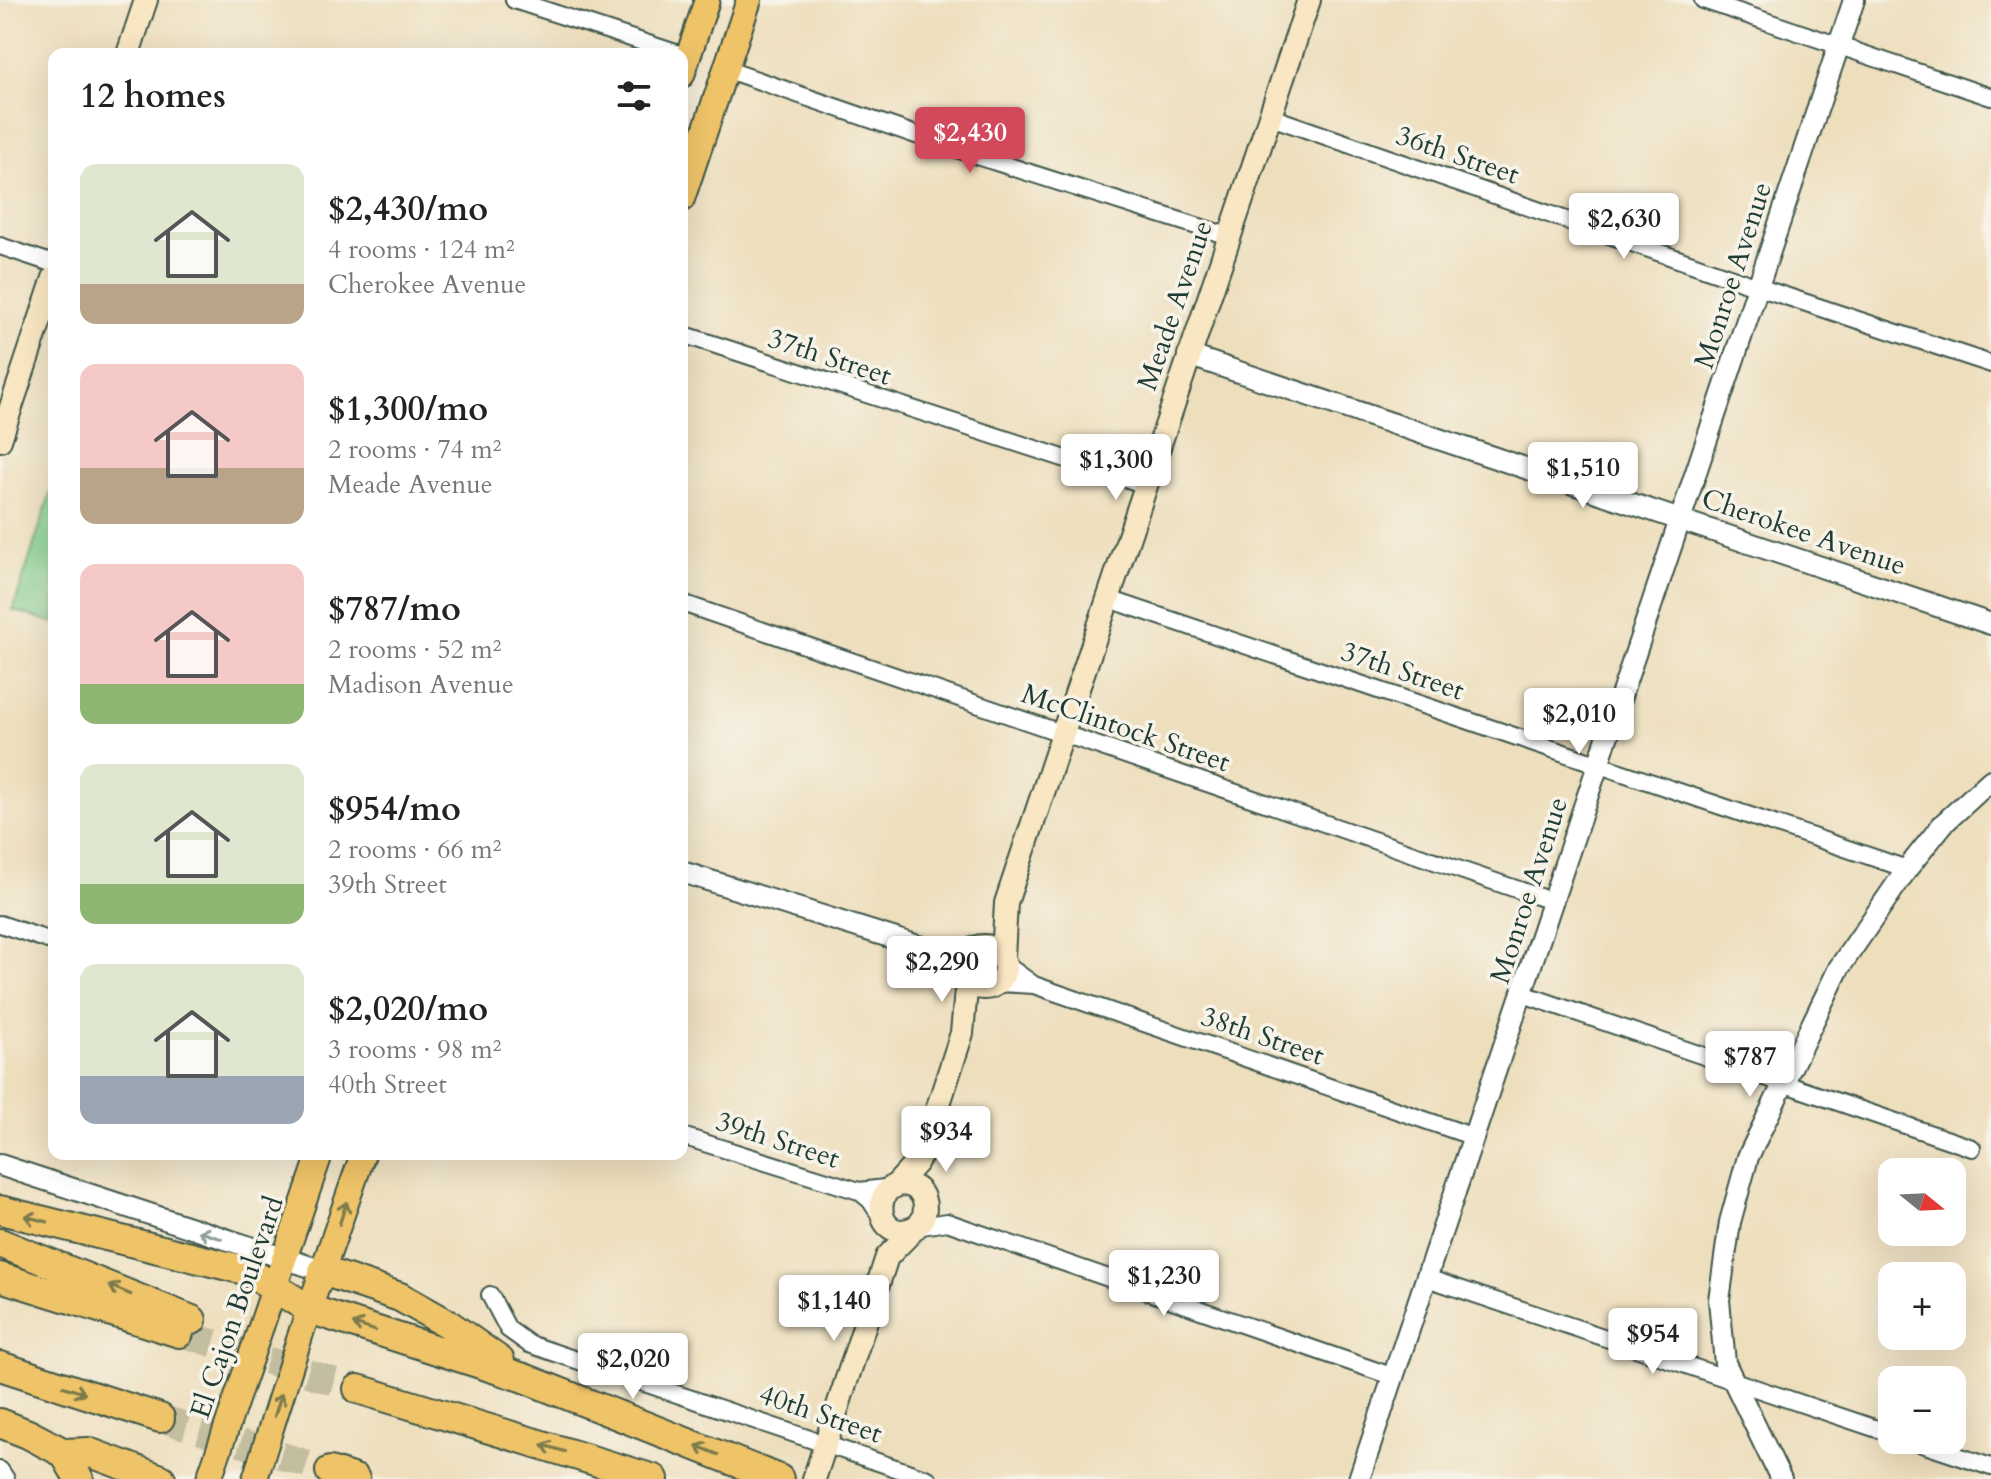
<!DOCTYPE html>
<meta charset="utf-8">
<style>
:root{--surface:#fff;--page:#f6f6f6;--text:#222;--muted:#767676;--accent:#d1495b}
body{margin:0;font-family:Cardo,serif;background:var(--page);color:var(--text);height:100vh;display:flex;flex-direction:column;font-size:30px;white-space:nowrap}
*{box-sizing:border-box;margin:0}
p{font-size:26px;color:var(--muted)}
.icon{flex:none;width:44px;height:44px;fill:none;stroke:currentColor;stroke-width:2;stroke-linecap:round;stroke-linejoin:round}
.map{position:relative;flex:1;overflow:hidden}
.sheet{position:absolute;left:48px;top:48px;width:640px;height:1112px;display:flex;flex-direction:column;background:var(--surface);border-radius:16px;box-shadow:0 8px 32px #0002}
.sheet>*{flex:none}
.needle{width:52px;rotate:108deg}
.tools{position:absolute;left:1878px;top:1158px;display:grid;gap:16px}
.tools a{display:grid;place-items:center;width:88px;height:88px;border-radius:16px;background:var(--surface);box-shadow:0 8px 32px #0002;font-size:40px}
.price{position:absolute;translate:-50% -68px;padding:0 18px;border-radius:8px;background:#fff;color:#222;font-size:26px;line-height:52px;filter:drop-shadow(0 2px 4px #0008)}
.price::after{content:'';position:absolute;left:50%;top:48px;width:24px;height:18px;margin-left:-12px;background:inherit;clip-path:polygon(0 0,100% 0,50% 100%)}
.price.selected{background:var(--accent);color:#fff}
ul{padding:0;list-style:none}
li{display:flex;align-items:center;gap:24px;height:200px;padding:0 32px}
li span{display:grid;place-items:center;flex:none;width:224px;height:160px;border-radius:16px;color:#555}
li>.icon{margin-inline-start:auto}
span .icon{width:96px;height:96px;fill:#fffc;stroke-width:1}
li b{font-size:34px}
h2{display:flex;justify-content:space-between;align-items:center;height:96px;padding:0 32px;font-size:34px}
.map>svg:first-child{display:block}
.garden{fill:#82ce8d;stroke:#508660;stroke-width:2}
.lines{fill:none;stroke-linecap:round;stroke-linejoin:round}
.motorway-tunnel{stroke:#c4bea1;stroke-width:28;stroke-dasharray:28 14;stroke-linecap:butt}
.minor-casing{stroke:#3e5548;stroke-width:20}
.tertiary-casing{stroke:#3e5548;stroke-width:24}
.secondary-casing{stroke:#3e5548;stroke-width:26}
.primary-casing{stroke:#3e5548;stroke-width:28}
.motorway-casing{stroke:#3e5548;stroke-width:32}
.minor{stroke:#fff;stroke-width:16}
.tertiary{stroke:#fff;stroke-width:20}
.secondary{stroke:#f9e7c3;stroke-width:22}
.primary{stroke:#efc469;stroke-width:24}
.motorway{stroke:#efc469;stroke-width:28}
.oneway{stroke:#7d7a4c}
.oneway2{stroke:#8f9e9a}
.labels{text-anchor:middle;stroke-width:7;stroke-linejoin:round;paint-order:stroke}
.street-label{font-size:28px;fill:#1f3d34;stroke:#f7f3e8}
</style>
<div class="map">
<svg width="1991" height="1479" viewBox="0 0 1991 1479">
<rect width="100%" height="100%" fill="#f7f3e8"/>
<filter id="ink" filterUnits="userSpaceOnUse"><feTurbulence type="fractalNoise" baseFrequency=".0125" numOctaves="2"/><feDisplacementMap in="SourceGraphic" scale="16" xChannelSelector="R" yChannelSelector="G"/><feConvolveMatrix kernelMatrix="1 2 1 2 8 2 1 2 1" color-interpolation-filters="sRGB"/></filter>
<filter id="wash" filterUnits="userSpaceOnUse"><feTurbulence type="fractalNoise" baseFrequency=".006" numOctaves="4" result="noise"/><feDisplacementMap in="SourceGraphic" scale="32" xChannelSelector="R" yChannelSelector="G"/><feGaussianBlur stdDeviation="1.8" result="paint"/><feColorMatrix in="noise" values="0 0 0 0 0 0 0 0 0 0 0 0 0 0 0 0 0 1.4 0 .05"/><feComposite in="paint" operator="in"/></filter>
<g filter="url(#wash)">
<rect width="100%" height="100%" fill="#eddebc"/>
<path class="garden" d="M54,482V623L13,610Z"/>
</g>
<g filter="url(#ink)">
<g class="lines">
<path class="motorway-tunnel" d="M187,1335L358,1389
M160,1418L330,1471"/>
<defs>
<path id="minor" d="M514,0L679,54
M1703,0L1991,97
M725,69L974,155L1228,236
M1271,117L1758,287L1991,364
M0,246L54,264
M682,334L1146,485
M1109,599L1907,869
M682,603L1554,902
M0,924L54,942
M1005,964L1034,985
M998,983L1034,985L1474,1137
M1523,994L1972,1148
M682,1136L859,1191
M882,1218L870,1200L859,1191L894,1187
M916,1227L947,1222L1394,1377
M1427,1278L1892,1434
M490,1295L508,1329L529,1344L928,1479
M1910,1440L1991,1467
M0,1470L6,1479"/>
<path id="tertiary" d="M1188,355L1991,624
M682,872L931,950L962,969
M935,950L969,952
M0,1165L323,1271
M1359,1479L1854,0
M1781,1479L1725,1363L1719,1300L1730,1222L1748,1157L1839,968L1907,869L1943,824L1991,780"/>
<path id="secondary" d="M128,54L146,0
M0,440L54,278
M963 967a21 21 0 1 1 42 0a21 21 0 1 1-42 0Z
M1003,957L1006,903L1309,0
M894,1187L916,1163L924,1150L962,1033L967,980
M814,1479L887,1257L922,1221C928,1207 925,1189 908,1185C870,1177 873,1248 916,1227"/>
<path id="primary" d="M682,75L707,0
M682,199L749,0
M209,1479L320,1154
M255,1479L302,1330L363,1154"/>
<path id="motorway" d="M0,1210L248,1271L309,1309L524,1378L779,1479
M0,1243L192,1320
M323,1271L400,1297L448,1324L500,1361
M0,1277L179,1333
M0,1366L160,1418
M358,1389L654,1479
M0,1423L28,1434L64,1453L88,1452L161,1479
M64,1453L79,1479
M330,1471L355,1479"/>
</defs>
<use href="#minor" class="minor-casing"/>
<use href="#tertiary" class="tertiary-casing"/>
<use href="#secondary" class="secondary-casing"/>
<use href="#primary" class="primary-casing"/>
<use href="#motorway" class="motorway-casing"/>
<use href="#minor" class="minor"/>
<use href="#tertiary" class="tertiary"/>
<use href="#secondary" class="secondary"/>
<use href="#primary" class="primary"/>
<use href="#motorway" class="motorway"/>
</g>
<defs><path id="oneway-shaft" d="M-6 0H5M1.5-3L5.5 0L1.5 3" fill="none" stroke-width="1.6" stroke-linecap="round" stroke-linejoin="round" transform="scale(2)"/></defs>
<g class="oneway">
<use href="#oneway-shaft" transform="translate(343 1213) rotate(-72)"/>
<use href="#oneway-shaft" transform="translate(36 1219) rotate(-166)"/>
<use href="#oneway-shaft" transform="translate(120 1290) rotate(-157)"/>
<use href="#oneway-shaft" transform="translate(364 1327) rotate(-162)"/>
<use href="#oneway-shaft" transform="translate(74 1390) rotate(18)"/>
<use href="#oneway-shaft" transform="translate(278 1405) rotate(-73)"/>
<use href="#oneway-shaft" transform="translate(553 1448) rotate(-163)"/>
<use href="#oneway-shaft" transform="translate(707 1450) rotate(-158)"/>
</g>
<use class="oneway2" href="#oneway-shaft" transform="translate(210 1235) rotate(-162)"/>
</g>
<g class="labels">
<g class="street-label">
<text transform="translate(1458 154) rotate(19)" y="10">36th Street</text>
<text transform="translate(1732 275) rotate(-72)" y="10">Monroe Avenue</text>
<text transform="translate(1174 305) rotate(-71)" y="10">Meade Avenue</text>
<text transform="translate(830 356) rotate(18)" y="10">37th Street</text>
<text transform="translate(1804 531) rotate(19)" y="10">Cherokee Avenue</text>
<text transform="translate(1403 670) rotate(19)" y="10">37th Street</text>
<text transform="translate(1126 727) rotate(19)" y="10">McClintock Street</text>
<text transform="translate(1528 890) rotate(-72)" y="10">Monroe Avenue</text>
<text transform="translate(1263 1035) rotate(19)" y="10">38th Street</text>
<text transform="translate(778 1139) rotate(18)" y="10">39th Street</text>
<text transform="translate(236 1307) rotate(-71)" y="10">El Cajon Boulevard</text>
<text transform="translate(821 1413) rotate(19)" y="10">40th Street</text>
</g>
</g>
</svg>
<div class="tools">
<a><svg class="needle" viewBox="-14 -14 28 28"><path d="M0-13l5 13h-10z" fill="#e53935"/><path d="M0 13l5-13h-10z" fill="#767676"/></svg></a>
<a>+</a>
<a>−</a>
</div>
<b class="price selected" style="left:970px;top:175px">$2,430</b>
<b class="price" style="left:1624px;top:261px">$2,630</b>
<b class="price" style="left:1116px;top:502px">$1,300</b>
<b class="price" style="left:1583px;top:510px">$1,510</b>
<b class="price" style="left:1579px;top:756px">$2,010</b>
<b class="price" style="left:942px;top:1004px">$2,290</b>
<b class="price" style="left:1750px;top:1099px">$787</b>
<b class="price" style="left:946px;top:1174px">$934</b>
<b class="price" style="left:1164px;top:1318px">$1,230</b>
<b class="price" style="left:834px;top:1343px">$1,140</b>
<b class="price" style="left:1653px;top:1376px">$954</b>
<b class="price" style="left:633px;top:1401px">$2,020</b>
<section class="sheet">
<h2>12 homes<svg class="icon" aria-label="filters" viewBox="0 0 24 24"><path d="M4 7h16M4 17h16"/><circle cx="9" cy="7" r="2"/><circle cx="15" cy="17" r="2"/></svg></h2>
<ul>
<li><span style="background:linear-gradient(#dfe7d0 75%,#b9a48a 0)"><svg class="icon" aria-label="home" viewBox="0 0 24 24"><path d="M3 11l9-7 9 7M6 9v11h12V9"/></svg></span><div><b>$2,430/mo</b><p>4 rooms · 124 m²</p><p>Cherokee Avenue</p></div></li>
<li><span style="background:linear-gradient(#f6c9c9 65%,#b9a48a 0)"><svg class="icon" aria-label="home" viewBox="0 0 24 24"><path d="M3 11l9-7 9 7M6 9v11h12V9"/></svg></span><div><b>$1,300/mo</b><p>2 rooms · 74 m²</p><p>Meade Avenue</p></div></li>
<li><span style="background:linear-gradient(#f6c9c9 75%,#8fb573 0)"><svg class="icon" aria-label="home" viewBox="0 0 24 24"><path d="M3 11l9-7 9 7M6 9v11h12V9"/></svg></span><div><b>$787/mo</b><p>2 rooms · 52 m²</p><p>Madison Avenue</p></div></li>
<li><span style="background:linear-gradient(#dfe7d0 75%,#8fb573 0)"><svg class="icon" aria-label="home" viewBox="0 0 24 24"><path d="M3 11l9-7 9 7M6 9v11h12V9"/></svg></span><div><b>$954/mo</b><p>2 rooms · 66 m²</p><p>39th Street</p></div></li>
<li><span style="background:linear-gradient(#dfe7d0 70%,#9aa5b1 0)"><svg class="icon" aria-label="home" viewBox="0 0 24 24"><path d="M3 11l9-7 9 7M6 9v11h12V9"/></svg></span><div><b>$2,020/mo</b><p>3 rooms · 98 m²</p><p>40th Street</p></div></li>
</ul>
</section>
</div>
